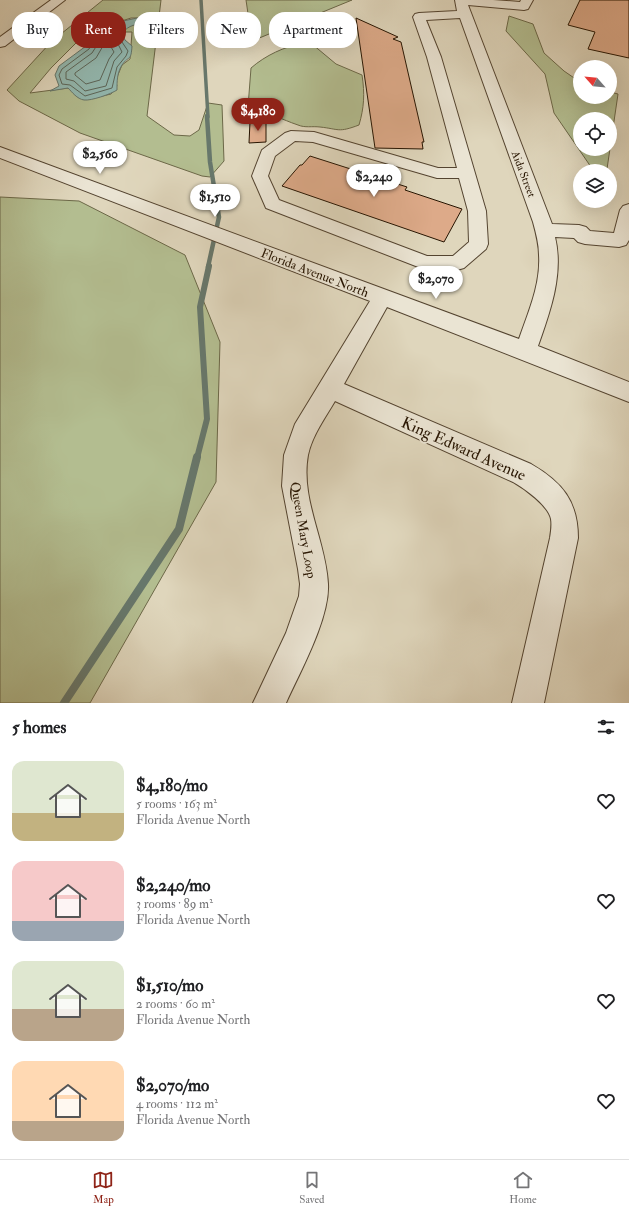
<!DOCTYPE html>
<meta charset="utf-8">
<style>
:root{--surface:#fff;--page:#f2f2f2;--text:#202124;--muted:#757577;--line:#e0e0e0;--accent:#8f2418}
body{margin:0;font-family:"IM FELL Double Pica",serif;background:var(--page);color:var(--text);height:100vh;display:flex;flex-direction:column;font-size:15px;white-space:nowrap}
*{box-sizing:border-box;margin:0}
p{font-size:13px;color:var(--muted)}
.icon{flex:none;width:22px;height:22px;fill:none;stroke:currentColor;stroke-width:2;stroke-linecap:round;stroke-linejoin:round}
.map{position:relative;height:703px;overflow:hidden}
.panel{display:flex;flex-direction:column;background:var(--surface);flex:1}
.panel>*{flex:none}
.guide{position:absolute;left:12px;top:12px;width:400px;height:36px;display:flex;gap:8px}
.needle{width:26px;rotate:297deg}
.controls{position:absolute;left:573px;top:60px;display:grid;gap:8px}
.controls a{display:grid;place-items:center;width:44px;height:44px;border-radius:50%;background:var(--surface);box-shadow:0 4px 16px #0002;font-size:20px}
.price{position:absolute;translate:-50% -34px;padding:0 9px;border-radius:14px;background:#fff;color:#222;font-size:13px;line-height:26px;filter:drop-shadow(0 1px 2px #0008)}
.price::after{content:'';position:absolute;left:50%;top:24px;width:12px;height:9px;margin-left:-6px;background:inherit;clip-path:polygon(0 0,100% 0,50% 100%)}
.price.active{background:var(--accent);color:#fff}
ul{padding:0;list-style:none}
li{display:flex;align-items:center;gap:12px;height:100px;padding:0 12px}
li span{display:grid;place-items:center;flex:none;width:112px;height:80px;border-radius:12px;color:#555}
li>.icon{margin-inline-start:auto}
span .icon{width:48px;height:48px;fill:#fffc;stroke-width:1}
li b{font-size:17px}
h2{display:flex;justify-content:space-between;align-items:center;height:48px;padding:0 12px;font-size:17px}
.chip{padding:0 14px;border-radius:16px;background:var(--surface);box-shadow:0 4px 16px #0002;font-size:14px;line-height:36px}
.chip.active{background:var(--accent);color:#fff}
.tabs{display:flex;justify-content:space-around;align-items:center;height:56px;border-top:1px solid var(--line);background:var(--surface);font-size:11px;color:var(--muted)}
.tabs a{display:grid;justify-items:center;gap:2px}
.tabs .active{color:var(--accent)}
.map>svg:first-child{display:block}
.green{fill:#b3bd90;stroke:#6c6848;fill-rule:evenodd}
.water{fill:#93b9b1;stroke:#67776b}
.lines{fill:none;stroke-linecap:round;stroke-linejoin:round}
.shore{stroke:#5c6659;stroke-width:1}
.stream-far3{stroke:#67776b;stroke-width:3.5}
.stream-far2{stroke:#67776b;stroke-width:4.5}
.stream-far1{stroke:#67776b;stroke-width:6}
.stream{stroke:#67776b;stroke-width:8}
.building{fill:#ddaa89;stroke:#261401}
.minor-casing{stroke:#544430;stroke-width:2}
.minor{fill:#eae4d3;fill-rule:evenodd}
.labels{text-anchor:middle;stroke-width:3.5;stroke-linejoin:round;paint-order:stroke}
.far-street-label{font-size:11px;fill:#261401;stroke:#eae4d3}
.street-label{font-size:13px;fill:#261401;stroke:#eae4d3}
.near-street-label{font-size:16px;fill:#261401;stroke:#eae4d3}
</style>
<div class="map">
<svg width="629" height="703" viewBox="0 0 629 703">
<rect width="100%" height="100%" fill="#dfd6bc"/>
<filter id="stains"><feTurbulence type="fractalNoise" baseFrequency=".005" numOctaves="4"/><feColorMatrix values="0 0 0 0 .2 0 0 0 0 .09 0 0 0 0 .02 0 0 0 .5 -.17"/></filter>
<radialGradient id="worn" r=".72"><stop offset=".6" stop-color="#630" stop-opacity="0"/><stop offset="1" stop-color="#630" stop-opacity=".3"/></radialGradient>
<path class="green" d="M103,0H161L147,116L174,135L190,136L199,130L208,103L222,105L224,161L210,177L202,176L80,133L19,101L7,90L51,42ZM131,18H143L141,23L126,27L123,32H132L130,59L122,65L115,82L117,86L111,94L94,98L78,97L68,88L30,93L51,68L96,23L103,27Z
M246,0H352L252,41Z
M509,16L533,24L544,53L564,71L580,82V97H610V92L618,94L607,169L591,167L554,113L545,74L506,31ZM580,119H610V149H580Z
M303,43L312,44L336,64L362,75C365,94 364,108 359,125C338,133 339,129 320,127C312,126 305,128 298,125C280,119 274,113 254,115L248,107L251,68C266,55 284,47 303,43Z
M0,197L79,201L185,255L220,342L216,482L90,703H0Z"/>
<path class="water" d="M137,18L145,19C137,27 129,23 122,34L125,40L132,46C131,62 129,55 122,65C117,73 117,81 117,90C111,94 91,101 84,100C77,99 72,92 68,88L50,91L59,86L55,75L59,66L86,46L96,31L109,24Z"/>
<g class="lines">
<path class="shore" d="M119,25L121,28L118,36L128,51L126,56L117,67L112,88L85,96L70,85L62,84L59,75L62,69L89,49L98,34Z
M110,34H113L122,52L114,61L106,86L85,91L74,81L66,79V72L92,53L101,39Z
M108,42L114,52L109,59L100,80L86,84L75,75V73L96,58L103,46Z"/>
<path class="stream-far3" d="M201,0L208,117"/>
<path class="stream-far2" d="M207,116L210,162L219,217L208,267"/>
<path class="stream-far1" d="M197,458L207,419L200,307L209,266"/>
<path class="stream" d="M64,703L179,529L197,457"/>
</g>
<path class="building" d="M580,0H629V58L588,49L595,32L568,25Z
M356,18L398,37L393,39L401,42L424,142H422L423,149L375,148Z
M250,122H266V142L249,143Z
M310,156L407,187L405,190L462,209L444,242L282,186L300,165H302Z"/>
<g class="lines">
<defs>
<path id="minor" d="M51,0H65L5,46L0,47V37Z
M455,0H493L520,2L521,0H533L528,9L524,10L468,5L552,224L579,225L586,227L590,231L614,233L620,210L623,206L629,204V240L626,245L619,247L585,244L578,242L574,238L555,237C564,274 550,312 538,346L629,382V402L387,307L344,384L531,464C562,482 578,501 578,538L544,703H512L550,538C551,532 552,525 551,519C548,505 525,489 513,482L335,401C325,418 312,436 308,455C300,499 326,541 328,584C330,618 300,672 286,703H253L286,633L299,596L300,584L298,569L282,486L284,455L295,424L370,301L0,158V147L519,339C528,313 541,284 539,255C539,244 536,233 533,222L460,18L426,20L441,57L486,211L488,244L486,249L464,268L457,270H426L266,208L252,176L262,150L285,133L291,131L314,132L438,168H457L427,57L413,17L415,14L419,13L457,11ZM295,141L313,142L437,178H459L468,211L469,242L453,256H427L279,200L268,176L275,156Z"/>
</defs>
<use href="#minor" class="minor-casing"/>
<use href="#minor" class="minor"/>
</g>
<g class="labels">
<g class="far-street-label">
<text transform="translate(524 174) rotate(69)" y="4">Aida Street</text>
</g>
<g class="street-label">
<text transform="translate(315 272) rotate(21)" y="5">Florida Avenue North</text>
<text transform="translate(304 530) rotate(80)" y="5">Queen Mary Loop</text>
</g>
<g class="near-street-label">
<text transform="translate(464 448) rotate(24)" y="6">King Edward Avenue</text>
</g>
</g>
<rect width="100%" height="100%" filter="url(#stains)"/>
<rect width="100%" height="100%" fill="url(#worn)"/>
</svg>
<div class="controls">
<a><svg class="needle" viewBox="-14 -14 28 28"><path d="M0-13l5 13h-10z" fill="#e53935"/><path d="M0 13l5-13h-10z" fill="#757577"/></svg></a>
<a><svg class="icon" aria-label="locate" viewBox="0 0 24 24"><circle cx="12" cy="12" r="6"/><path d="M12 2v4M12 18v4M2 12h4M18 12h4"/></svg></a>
<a><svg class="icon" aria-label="layers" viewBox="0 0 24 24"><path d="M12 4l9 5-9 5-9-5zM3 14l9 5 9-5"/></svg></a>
</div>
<b class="price active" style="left:258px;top:132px">$4,180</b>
<b class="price" style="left:100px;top:175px">$2,560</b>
<b class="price" style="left:374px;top:198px">$2,240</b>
<b class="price" style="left:215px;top:218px">$1,510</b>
<b class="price" style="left:436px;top:300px">$2,070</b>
<div class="guide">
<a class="chip">Buy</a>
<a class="chip active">Rent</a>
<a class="chip">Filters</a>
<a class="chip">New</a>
<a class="chip">Apartment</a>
</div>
</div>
<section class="panel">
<h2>5 homes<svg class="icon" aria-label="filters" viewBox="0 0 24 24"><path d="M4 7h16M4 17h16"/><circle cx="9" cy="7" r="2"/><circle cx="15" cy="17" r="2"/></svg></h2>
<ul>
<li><span style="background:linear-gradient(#dfe7d0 65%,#c2b280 0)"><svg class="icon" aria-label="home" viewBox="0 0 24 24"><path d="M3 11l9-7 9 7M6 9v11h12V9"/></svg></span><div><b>$4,180/mo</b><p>5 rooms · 163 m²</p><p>Florida Avenue North</p></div><svg class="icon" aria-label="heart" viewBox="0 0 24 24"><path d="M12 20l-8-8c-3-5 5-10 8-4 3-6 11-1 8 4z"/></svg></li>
<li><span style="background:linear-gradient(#f6c9c9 75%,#9aa5b1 0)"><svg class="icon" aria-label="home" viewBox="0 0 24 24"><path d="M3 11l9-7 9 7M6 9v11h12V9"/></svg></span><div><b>$2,240/mo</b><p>3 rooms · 89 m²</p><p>Florida Avenue North</p></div><svg class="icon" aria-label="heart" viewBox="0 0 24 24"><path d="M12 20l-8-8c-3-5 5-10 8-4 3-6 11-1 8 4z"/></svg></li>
<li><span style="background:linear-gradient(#dfe7d0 60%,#b9a48a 0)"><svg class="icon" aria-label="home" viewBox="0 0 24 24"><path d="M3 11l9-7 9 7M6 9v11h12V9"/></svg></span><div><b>$1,510/mo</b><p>2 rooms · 60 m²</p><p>Florida Avenue North</p></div><svg class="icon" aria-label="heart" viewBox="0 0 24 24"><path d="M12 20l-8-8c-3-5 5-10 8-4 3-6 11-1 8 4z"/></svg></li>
<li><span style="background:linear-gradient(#ffd9b3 75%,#b9a48a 0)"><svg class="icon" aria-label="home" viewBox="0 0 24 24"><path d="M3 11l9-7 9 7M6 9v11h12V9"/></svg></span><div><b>$2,070/mo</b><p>4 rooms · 112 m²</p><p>Florida Avenue North</p></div><svg class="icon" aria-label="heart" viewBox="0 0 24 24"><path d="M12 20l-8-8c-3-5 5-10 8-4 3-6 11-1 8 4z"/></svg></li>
</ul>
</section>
<nav class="tabs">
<a class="active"><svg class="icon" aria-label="map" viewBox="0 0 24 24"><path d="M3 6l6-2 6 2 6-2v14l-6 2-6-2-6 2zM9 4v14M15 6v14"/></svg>Map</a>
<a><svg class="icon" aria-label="saved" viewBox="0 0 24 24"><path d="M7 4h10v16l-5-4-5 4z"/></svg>Saved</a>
<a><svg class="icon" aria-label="home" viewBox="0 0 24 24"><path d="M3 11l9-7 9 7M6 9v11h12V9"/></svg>Home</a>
</nav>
